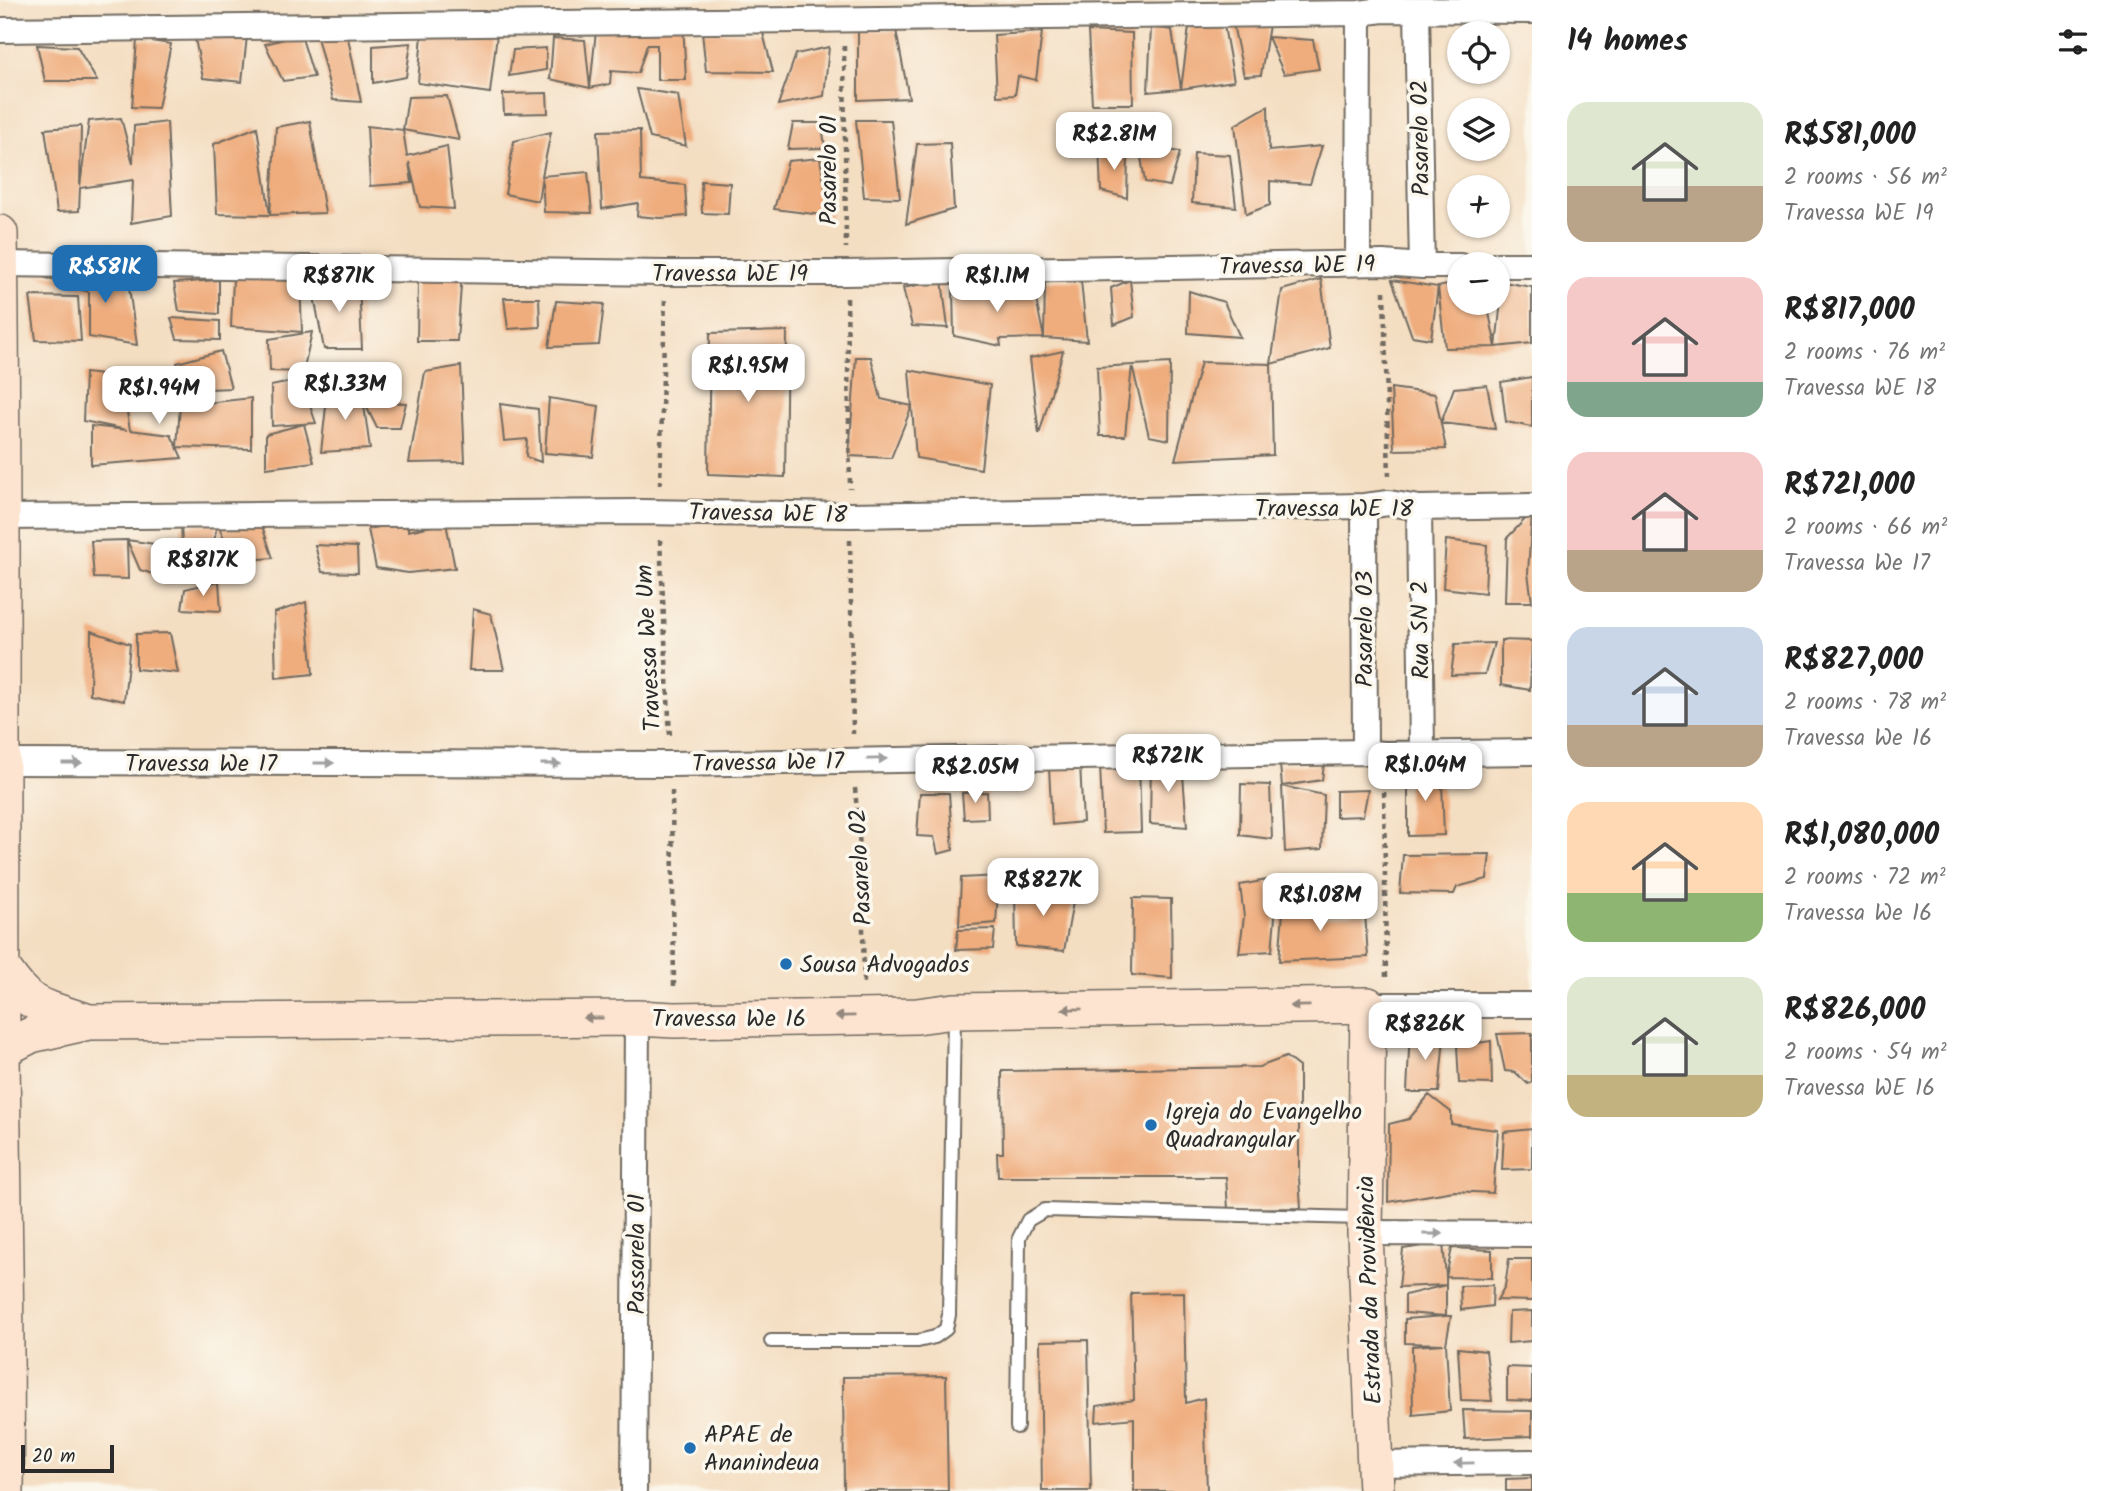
<!DOCTYPE html>
<meta charset="utf-8">
<style>
:root{--surface:#fff;--page:#f6f6f6;--text:#222;--muted:#767676;--accent:#1f6fb2}
body{margin:0;font-family:Kalam,sans-serif;background:var(--page);color:var(--text);height:100vh;display:flex;flex-direction:column;font-size:26px;white-space:nowrap}
*{box-sizing:border-box;margin:0}
p{font-size:23px;color:var(--muted)}
.icon{flex:none;width:38px;height:38px;fill:none;stroke:currentColor;stroke-width:2;stroke-linecap:round;stroke-linejoin:round}
.map{position:relative;flex:1;overflow:hidden}
.sheet{display:flex;flex-direction:column;background:var(--surface);width:595px}
.sheet>*{flex:none}
.buttons{position:absolute;left:1447px;top:21px;display:grid;gap:14px}
.buttons a{display:grid;place-items:center;width:63px;height:63px;border-radius:50%;background:var(--surface);box-shadow:0 2px 5px #0004;font-size:35px}
.scale{position:absolute;left:21px;bottom:18px;width:93px;box-sizing:border-box;padding-left:7px;border:4px solid #2b2b2b;border-top:0;font-size:19px;line-height:24px;white-space:nowrap;color:#2b2b2b;-webkit-text-stroke:5px #fbf7ec;paint-order:stroke}
.price{position:absolute;translate:-50% -60px;padding:0 16px;border-radius:14px;background:#fff;color:#222;font-size:23px;line-height:46px;filter:drop-shadow(0 2px 4px #0008)}
.price::after{content:'';position:absolute;left:50%;top:42px;width:21px;height:16px;margin-left:-10px;background:inherit;clip-path:polygon(0 0,100% 0,50% 100%)}
.price.active{background:var(--accent);color:#fff}
ul{padding:0;list-style:none}
li{display:flex;align-items:center;gap:21px;height:175px;padding:0 35px}
li span{display:grid;place-items:center;flex:none;width:196px;height:140px;border-radius:21px;color:#555}
li>.icon{margin-inline-start:auto}
span .icon{width:84px;height:84px;fill:#fffc;stroke-width:1}
li b{font-size:30px}
h2{display:flex;justify-content:space-between;align-items:center;height:84px;padding:0 35px;font-size:30px}
main{display:flex;flex:1;min-height:0}
.map>svg:first-child{display:block}
.building{fill:#efac7b}
.lines{fill:none;stroke-linecap:round;stroke-linejoin:round}
.lane-casing{stroke:#716a60;stroke-width:16}
.street-casing{stroke:#716a60;stroke-width:28}
.secondary-casing{stroke:#716a60;stroke-width:38}
.path{stroke:#716a60;stroke-width:4.5;stroke-dasharray:5 5;stroke-linecap:butt}
.lane{stroke:#fff;stroke-width:12}
.street{stroke:#fff;stroke-width:24}
.secondary{stroke:#fde4d0;stroke-width:35}
.oneway{fill:#a0a0a0}
.oneway2{fill:#94887e}
.poi-dot{fill:#1f6fb2;stroke:#fbf7ec;stroke-width:2.5}
.labels{text-anchor:middle;stroke-width:7;stroke-linejoin:round;paint-order:stroke}
.street-label{font-size:24px;fill:#2b2b2b;stroke:#fbf7ec}
.poi-label{font-size:24px;fill:#2b2b2b;stroke:#fbf7ec;text-anchor:start}
</style>
<main>
<div class="map">
<svg width="1532" height="1491" viewBox="0 0 1532 1491">
<rect width="100%" height="100%" fill="#fbf7ec"/>
<filter id="ink" filterUnits="userSpaceOnUse"><feTurbulence type="fractalNoise" baseFrequency=".0143" numOctaves="2"/><feDisplacementMap in="SourceGraphic" scale="14" xChannelSelector="R" yChannelSelector="G"/><feConvolveMatrix kernelMatrix="1 2 1 2 8 2 1 2 1" color-interpolation-filters="sRGB"/></filter>
<filter id="wash" filterUnits="userSpaceOnUse"><feTurbulence type="fractalNoise" baseFrequency=".00686" numOctaves="4" result="noise"/><feDisplacementMap in="SourceGraphic" scale="28" xChannelSelector="R" yChannelSelector="G"/><feGaussianBlur stdDeviation="1.57" result="paint"/><feColorMatrix in="noise" values="0 0 0 0 0 0 0 0 0 0 0 0 0 0 0 0 0 1.4 0 .05"/><feComposite in="paint" operator="in"/></filter>
<g filter="url(#wash)">
<rect width="100%" height="100%" fill="#f4dec2"/>
<g id="blocks">
<path class="building" d="M1222,15L1234,81L1181,89L1148,92L1151,27L1172,30L1181,89L1189,27Z
M1231,15L1269,25L1261,75L1244,76Z
M683,21L686,80H657V45H647L638,73L611,71L610,84L590,88L596,31Z
M896,30L909,98L858,100V31Z
M1088,31L1132,33L1133,104H1092Z
M702,32L763,33L773,72L706,71Z
M1042,32L1036,80L1018,76L1015,95L997,96L994,35Z
M422,34H497L490,93L418,83Z
M301,35L314,77L283,81L265,44Z
M247,36L242,82L203,78L195,39Z
M317,37L348,38L361,102L333,100Z
M1268,37L1313,40L1319,69L1284,74Z
M553,38L585,40L590,88L550,79Z
M137,39L171,44L158,108L132,107Z
M411,43L406,77L373,83V46Z
M37,45L77,47L97,81H45Z
M829,47L824,96L778,105L796,54Z
M546,48V70L509,76L513,50Z
M637,89L678,95L686,146L650,138Z
M547,93L548,113L504,114L503,94Z
M447,96L459,140L403,130L407,156L447,146L454,209L420,207L409,162L412,183L370,186L367,126L403,130L408,97Z
M1268,106L1269,151L1322,146L1310,184L1270,181V205L1246,214L1235,125Z
M121,118L133,164L134,126L167,122L172,216L131,223L133,180L80,188L79,211L57,212L45,129L81,126L80,186L89,121Z
M856,120H891L900,198L864,197Z
M310,121L325,213L270,215L276,127Z
M793,123H822L825,148L788,149Z
M257,127L270,215L217,214L214,144Z
M640,130L641,181L685,185L687,216L660,218L637,216L638,203L602,209L598,131Z
M551,132L542,176L588,172L592,213L544,212L542,176L538,201L505,194L514,141Z
M950,143L954,209L906,224L917,144Z
M1139,145L1180,152L1170,186L1145,182Z
M1099,147L1128,154L1127,198L1101,191Z
M1194,153L1230,155L1236,207L1192,203Z
M820,158L830,216L774,209L788,161Z
M701,181L730,183L728,214L702,213Z
M462,272L457,341H417L418,281Z
M127,273L137,345L89,337V292L37,275Z
M233,278L300,279L302,332L231,327Z
M1321,279L1330,348L1271,364L1282,290Z
M219,280V314L179,311L174,283Z
M311,280L359,283L362,349H324Z
M942,280L948,328L912,326L903,288Z
M1130,280L1134,317L1114,325L1111,288Z
M1392,280L1438,287L1431,339L1412,336Z
M1045,281H1081L1087,341L1044,338Z
M1460,282V303H1487L1496,347L1503,282L1532,287V343L1496,347L1445,348L1438,287Z
M1033,285L1044,338L1000,339L1001,346L954,336L953,289H991Z
M1189,291L1224,302L1240,337L1188,333Z
M30,296L78,297L81,341L36,340Z
M504,298H539L540,327L508,329Z
M556,301L604,304L599,345L549,347Z
M171,318L220,321V340L177,339Z
M787,331L785,477L708,474L710,333Z
M312,332L303,372L270,371L269,339Z
M221,351L231,388L184,390L177,363Z
M1063,351L1039,435L1030,358Z
M856,357H871L881,399L912,406L891,458L849,456Z
M1201,362L1271,364L1273,455L1175,460Z
M1170,363L1169,440L1149,436L1132,365L1125,436H1100L1097,367Z
M461,366L465,462L409,463L425,372Z
M909,370L990,385L981,469L916,458Z
M85,373L121,377L130,430L171,435L177,447L180,406L251,398V449L177,447L182,458L91,465V426L127,430L83,421Z
M1532,377V427L1506,422L1501,382Z
M301,380L316,423L272,426L271,386Z
M1487,385L1495,429L1441,423L1454,388Z
M328,388L362,391L370,449L321,452Z
M1391,388L1435,394L1446,449L1394,450Z
M549,398L599,406L593,457L545,453Z
M364,402L406,403L400,428H377Z
M500,404L538,409L541,462L526,457L527,439L504,441Z
M304,424L314,462L266,468V434Z
M1532,512L1528,573L1532,602H1505L1507,538Z
M408,522V531L446,523L455,568L408,573L376,568L368,529Z
M217,523L262,526L273,558L234,561Z
M217,523L211,563L183,557L181,526Z
M127,540L168,546L175,581L140,570L127,540L128,579L94,578L91,541Z
M1446,540L1487,545L1485,593L1443,588Z
M315,545L357,547L358,573L322,572Z
M219,581L221,611L182,609L185,589Z
M306,602L313,674L276,678L274,613Z
M473,609L491,614L504,670H469Z
M91,631L130,644L124,701L90,694Z
M170,633L178,673L136,669V634Z
M1501,640L1532,641L1530,690L1501,685Z
M1494,643L1485,674L1451,675L1455,644Z
M1151,761L1182,762L1187,827L1150,824Z
M1139,763L1141,832L1103,833L1100,765Z
M1080,764L1083,822L1052,825L1049,768Z
M1324,764L1322,780L1282,786L1280,765Z
M1436,768L1442,783L1444,835L1408,836V783L1414,769Z
M1241,784L1270,785L1272,839L1240,835Z
M1282,786L1324,795L1322,849L1285,852Z
M1368,790L1363,816L1336,817V791Z
M987,792L988,818L964,819L962,793Z
M920,793H949L953,850L938,854L934,837L917,836Z
M1490,854L1487,879L1457,887L1454,894L1400,893L1403,855Z
M999,876L996,923L959,926L961,878Z
M1267,880L1275,917L1272,951L1239,953L1244,917L1240,885Z
M1015,889L1075,891L1064,951L1016,946Z
M1323,897V918L1365,913L1368,957L1279,961L1284,900Z
M1133,898L1171,899L1172,978L1132,975Z
M995,929L993,949L956,950L958,930Z
M1410,1029L1444,1037L1439,1092H1407Z
M1532,1033V1082L1528,1084L1515,1072L1505,1071L1497,1034Z
M1491,1041L1492,1084L1459,1083L1457,1046Z
M1286,1057L1299,1067V1178L1301,1208L1228,1209L1226,1177H998L997,1153H1003L1002,1071L1259,1067Z
M1429,1095L1451,1112V1124L1498,1130L1493,1193L1454,1191L1388,1202L1389,1124L1409,1119Z
M1532,1129V1169L1502,1170L1504,1132Z
M1443,1243L1446,1277L1452,1248L1492,1250V1278L1446,1277V1285L1399,1287L1403,1249Z
M1509,1259H1532V1301L1497,1300L1505,1286Z
M1446,1285V1316H1451L1446,1344L1450,1411L1413,1415L1412,1346L1443,1344L1405,1343V1319L1446,1316L1405,1313V1295Z
M1493,1285L1492,1306L1461,1310L1460,1286Z
M1184,1292L1186,1403L1204,1398L1207,1491H1134V1418L1096,1422L1097,1406L1134,1400L1131,1293Z
M1532,1311V1341L1508,1343L1509,1312Z
M1088,1340L1091,1491H1042L1040,1341Z
M1458,1348L1486,1351L1492,1401L1461,1400Z
M1507,1367L1532,1368V1401L1507,1400Z
M946,1376L948,1491H844L843,1377Z
M1463,1410L1532,1411V1436L1465,1439Z
M1532,1478V1491H1506V1479Z"/>
</g>
</g>
<g filter="url(#ink)">
<use href="#blocks" fill-opacity="0" stroke="#716a60" stroke-width="2"/>
<g class="lines">
<defs>
<path id="lane" d="M771,1341H918L935,1337L946,1329L949,1315L954,1015
M1017,1427L1019,1238L1028,1220L1045,1210L1362,1218"/>
<path id="street" d="M1417,11L1422,266
M0,30L1359,13L1383,10L1532,11
M1358,263L1359,13
M0,264L666,273H846L1383,263L1422,266H1460
M1498,265H1532
M1364,506L1365,752
M1419,508L1422,752
M2,517L641,512L850,515L1364,506L1389,503L1419,508L1532,506
M4,762L672,764L1365,752L1384,754L1532,752
M1368,1005H1532
M1365,1233L1532,1234
M1375,1464L1532,1462
M634,1491L637,1018"/>
<path id="secondary" d="M0,233C4,505 1,776 2,1048C3,1196 8,1343 6,1491
M2,967C10,978 17,989 27,997C44,1010 69,1015 89,1022
M2,1050L31,1035L89,1022L637,1018L674,1020L917,1016L954,1011L1368,1005L1365,1233L1376,1491"/>
</defs>
<use href="#lane" class="lane-casing"/>
<use href="#street" class="street-casing"/>
<use href="#secondary" class="secondary-casing"/>
<path class="path" d="M844,46L846,248
M1384,291L1389,478
M847,298L850,489
M660,485L665,298
M660,540L670,737
M850,540L853,734
M1384,782L1386,980
M855,788L862,872L864,986
M672,791L674,989"/>
<use href="#lane" class="lane"/>
<use href="#street" class="street"/>
<use href="#secondary" class="secondary"/>
</g>
<defs><path id="oneway-solid" d="M-6-.8H1V-3.2L6.5 0L1 3.2V.8H-6Z" transform="scale(1.75)"/></defs>
<g class="oneway">
<use href="#oneway-solid" transform="translate(877 759) rotate(-1)"/>
<use href="#oneway-solid" transform="translate(72 763)"/>
<use href="#oneway-solid" transform="translate(324 763)"/>
<use href="#oneway-solid" transform="translate(551 764)"/>
<use href="#oneway-solid" transform="translate(1433 1234)"/>
<use href="#oneway-solid" transform="translate(1464 1463) rotate(179)"/>
</g>
<g class="oneway2">
<use href="#oneway-solid" transform="translate(1300 1006) rotate(179)"/>
<use href="#oneway-solid" transform="translate(1072 1009) rotate(179)"/>
<use href="#oneway-solid" transform="translate(845 1016) rotate(179)"/>
<use href="#oneway-solid" transform="translate(593 1018) rotate(180)"/>
</g>
</g>
<g class="poi-dot">
<circle cx="786" cy="964" r="7"/>
<circle cx="1151" cy="1125" r="7"/>
<circle cx="690" cy="1448" r="7"/>
</g>
<g class="labels">
<g class="street-label">
<text transform="translate(1420 138) rotate(-91)" y="8">Pasarelo 02</text>
<text transform="translate(828 170) rotate(-90)" y="8">Pasarelo 01</text>
<text transform="translate(1297 265) rotate(-1)" y="8">Travessa WE 19</text>
<text x="730" y="281">Travessa WE 19</text>
<text x="1334" y="516">Travessa WE 18</text>
<text transform="translate(768 513) rotate(1)" y="8">Travessa WE 18</text>
<text transform="translate(1364 629) rotate(-90)" y="8">Pasarelo 03</text>
<text transform="translate(1420 630) rotate(-91)" y="8">Rua SN 2</text>
<text transform="translate(648 648) rotate(-93)" y="8">Travessa We Um</text>
<text transform="translate(768 762) rotate(-1)" y="8">Travessa We 17</text>
<text x="201" y="771">Travessa We 17</text>
<text transform="translate(860 867) rotate(-93)" y="8">Pasarelo 02</text>
<text x="729" y="1026">Travessa We 16</text>
<text transform="translate(636 1254) rotate(-90)" y="8">Passarela 01</text>
<text transform="translate(1369 1290) rotate(-92)" y="8">Estrada da Providência</text>
</g>
<g class="poi-label">
<text x="800" y="972">Sousa Advogados</text>
<text x="1165" y="1119">Igreja do Evangelho<tspan x="1165" dy="28">Quadrangular</tspan></text>
<text x="704" y="1442">APAE de<tspan x="704" dy="28">Ananindeua</tspan></text>
</g>
</g>
</svg>
<div class="buttons">
<a><svg class="icon" aria-label="locate" viewBox="0 0 24 24"><circle cx="12" cy="12" r="6"/><path d="M12 2v4M12 18v4M2 12h4M18 12h4"/></svg></a>
<a><svg class="icon" aria-label="layers" viewBox="0 0 24 24"><path d="M12 4l9 5-9 5-9-5zM3 14l9 5 9-5"/></svg></a>
<a>+</a>
<a>−</a>
</div>
<div class="scale">20 m</div>
<b class="price" style="left:1114px;top:172px">R$2.81M</b>
<b class="price active" style="left:105px;top:305px">R$581K</b>
<b class="price" style="left:339px;top:314px">R$871K</b>
<b class="price" style="left:997px;top:314px">R$1.1M</b>
<b class="price" style="left:748px;top:404px">R$1.95M</b>
<b class="price" style="left:345px;top:422px">R$1.33M</b>
<b class="price" style="left:159px;top:426px">R$1.94M</b>
<b class="price" style="left:203px;top:598px">R$817K</b>
<b class="price" style="left:1168px;top:794px">R$721K</b>
<b class="price" style="left:1425px;top:803px">R$1.04M</b>
<b class="price" style="left:975px;top:805px">R$2.05M</b>
<b class="price" style="left:1043px;top:918px">R$827K</b>
<b class="price" style="left:1320px;top:933px">R$1.08M</b>
<b class="price" style="left:1425px;top:1062px">R$826K</b>
</div>
<section class="sheet">
<h2>14 homes<svg class="icon" aria-label="filters" viewBox="0 0 24 24"><path d="M4 7h16M4 17h16"/><circle cx="9" cy="7" r="2"/><circle cx="15" cy="17" r="2"/></svg></h2>
<ul>
<li><span style="background:linear-gradient(#dfe7d0 60%,#b9a48a 0)"><svg class="icon" aria-label="home" viewBox="0 0 24 24"><path d="M3 11l9-7 9 7M6 9v11h12V9"/></svg></span><div><b>R$581,000</b><p>2 rooms · 56 m²</p><p>Travessa WE 19</p></div></li>
<li><span style="background:linear-gradient(#f6c9c9 75%,#7fa58c 0)"><svg class="icon" aria-label="home" viewBox="0 0 24 24"><path d="M3 11l9-7 9 7M6 9v11h12V9"/></svg></span><div><b>R$817,000</b><p>2 rooms · 76 m²</p><p>Travessa WE 18</p></div></li>
<li><span style="background:linear-gradient(#f6c9c9 70%,#b9a48a 0)"><svg class="icon" aria-label="home" viewBox="0 0 24 24"><path d="M3 11l9-7 9 7M6 9v11h12V9"/></svg></span><div><b>R$721,000</b><p>2 rooms · 66 m²</p><p>Travessa We 17</p></div></li>
<li><span style="background:linear-gradient(#c9d6e8 70%,#b9a48a 0)"><svg class="icon" aria-label="home" viewBox="0 0 24 24"><path d="M3 11l9-7 9 7M6 9v11h12V9"/></svg></span><div><b>R$827,000</b><p>2 rooms · 78 m²</p><p>Travessa We 16</p></div></li>
<li><span style="background:linear-gradient(#ffd9b3 65%,#8fb573 0)"><svg class="icon" aria-label="home" viewBox="0 0 24 24"><path d="M3 11l9-7 9 7M6 9v11h12V9"/></svg></span><div><b>R$1,080,000</b><p>2 rooms · 72 m²</p><p>Travessa We 16</p></div></li>
<li><span style="background:linear-gradient(#dfe7d0 70%,#c2b280 0)"><svg class="icon" aria-label="home" viewBox="0 0 24 24"><path d="M3 11l9-7 9 7M6 9v11h12V9"/></svg></span><div><b>R$826,000</b><p>2 rooms · 54 m²</p><p>Travessa WE 16</p></div></li>
</ul>
</section>
</main>
